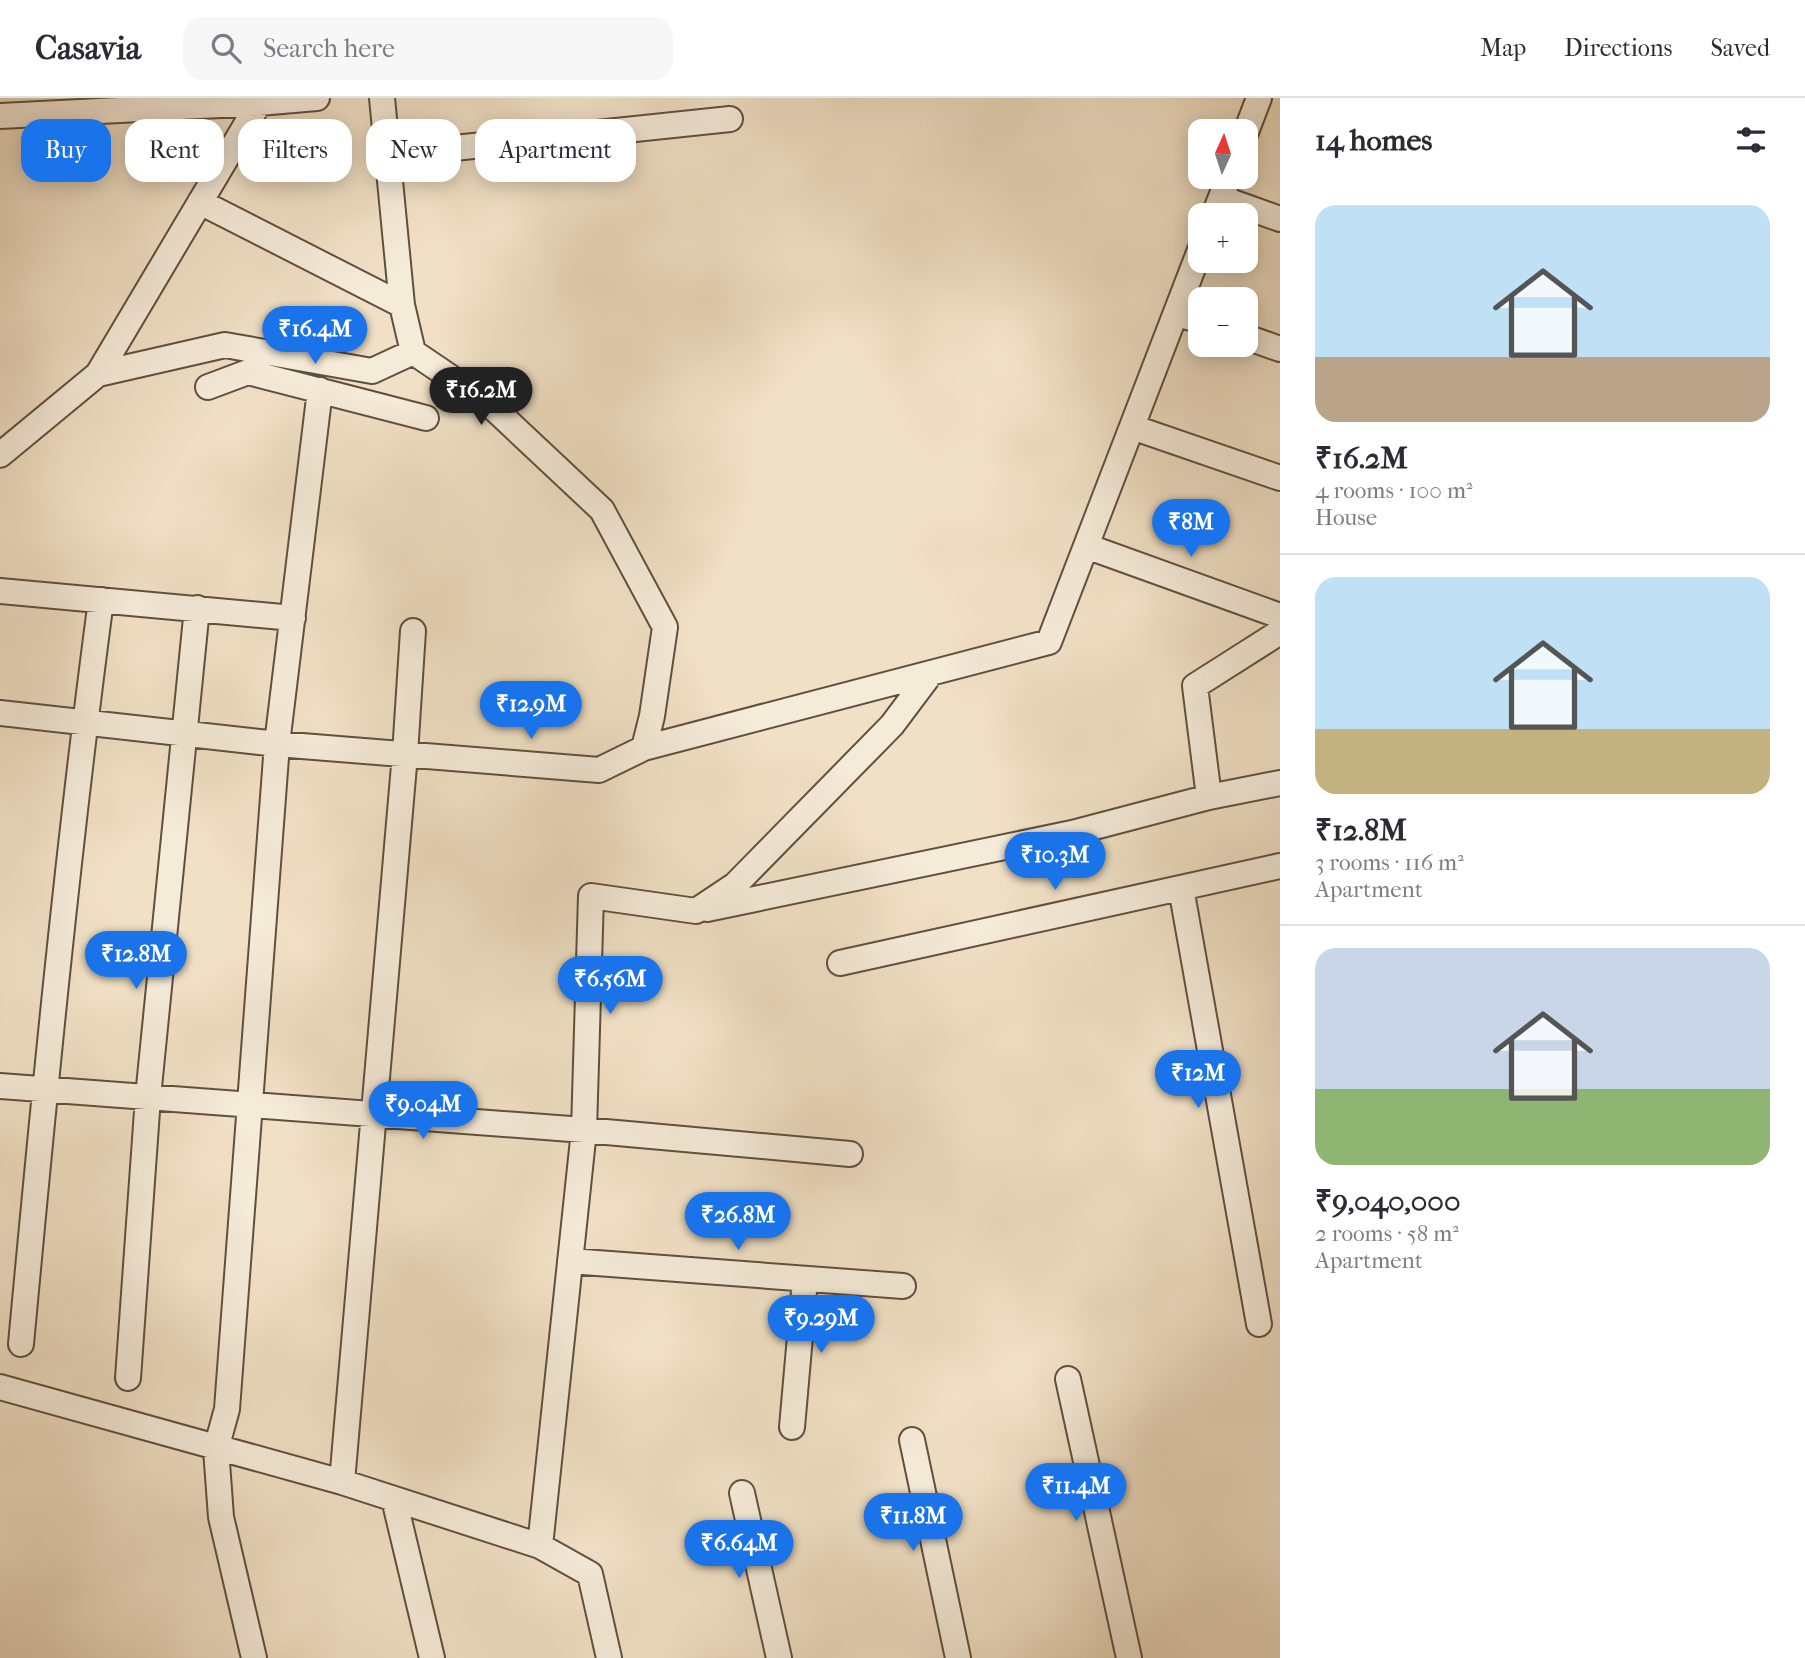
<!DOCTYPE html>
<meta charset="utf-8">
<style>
:root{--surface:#fff;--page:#f7f7f7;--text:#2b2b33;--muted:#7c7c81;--line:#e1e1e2;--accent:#1a73e8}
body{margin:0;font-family:"IM FELL French Canon",serif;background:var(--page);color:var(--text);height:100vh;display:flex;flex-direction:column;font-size:26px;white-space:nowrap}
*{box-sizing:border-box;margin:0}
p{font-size:23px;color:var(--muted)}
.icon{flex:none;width:38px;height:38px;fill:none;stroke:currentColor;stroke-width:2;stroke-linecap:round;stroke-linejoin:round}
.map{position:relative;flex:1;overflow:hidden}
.details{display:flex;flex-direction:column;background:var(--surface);width:525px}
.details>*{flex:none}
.banner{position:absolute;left:21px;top:21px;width:665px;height:63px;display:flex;gap:14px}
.needle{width:46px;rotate:3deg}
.tools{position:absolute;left:1188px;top:21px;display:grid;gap:14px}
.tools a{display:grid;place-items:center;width:70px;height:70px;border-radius:14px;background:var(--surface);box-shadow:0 4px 18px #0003;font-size:35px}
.price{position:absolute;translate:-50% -60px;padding:0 16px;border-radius:24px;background:var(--accent);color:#fff;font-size:23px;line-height:46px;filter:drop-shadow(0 2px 4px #0008)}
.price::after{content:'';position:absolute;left:50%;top:42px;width:21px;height:16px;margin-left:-10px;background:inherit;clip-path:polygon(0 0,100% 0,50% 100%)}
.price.active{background:#222;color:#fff}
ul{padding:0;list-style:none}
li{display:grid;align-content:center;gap:14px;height:371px;padding:0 35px}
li+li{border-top:2px solid var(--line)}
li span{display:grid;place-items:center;height:217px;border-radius:21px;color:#555}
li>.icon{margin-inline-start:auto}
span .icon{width:126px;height:126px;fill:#fffc;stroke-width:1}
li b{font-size:30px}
h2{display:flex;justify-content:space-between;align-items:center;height:84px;padding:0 35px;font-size:30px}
.chip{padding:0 24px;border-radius:21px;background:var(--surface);box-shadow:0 4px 18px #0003;font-size:24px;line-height:63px}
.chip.active{background:var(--accent);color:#fff}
header{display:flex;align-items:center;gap:42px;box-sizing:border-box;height:98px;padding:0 35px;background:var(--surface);border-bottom:2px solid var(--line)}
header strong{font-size:33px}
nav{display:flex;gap:38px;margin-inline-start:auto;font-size:24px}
.search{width:490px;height:63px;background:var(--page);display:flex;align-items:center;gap:18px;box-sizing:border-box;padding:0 24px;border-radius:21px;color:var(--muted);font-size:26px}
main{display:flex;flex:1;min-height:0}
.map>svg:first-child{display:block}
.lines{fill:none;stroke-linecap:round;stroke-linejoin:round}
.street-casing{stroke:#614f3e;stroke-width:28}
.street{stroke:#f5ebd9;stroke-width:24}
</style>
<header>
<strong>Casavia</strong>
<div class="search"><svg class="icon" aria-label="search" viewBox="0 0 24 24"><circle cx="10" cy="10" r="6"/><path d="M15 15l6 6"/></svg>Search here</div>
<nav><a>Map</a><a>Directions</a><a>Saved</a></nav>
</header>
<main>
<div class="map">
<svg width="1280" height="1560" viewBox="0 0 1280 1560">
<rect width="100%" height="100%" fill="#f0e0c5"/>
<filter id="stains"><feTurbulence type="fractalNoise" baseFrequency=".00286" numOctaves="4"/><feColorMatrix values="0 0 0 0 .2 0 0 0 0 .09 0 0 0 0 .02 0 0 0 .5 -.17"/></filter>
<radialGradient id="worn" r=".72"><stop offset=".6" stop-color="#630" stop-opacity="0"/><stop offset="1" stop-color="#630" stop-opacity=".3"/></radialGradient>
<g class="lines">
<defs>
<path id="street" d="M382,0L402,207L413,254L487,304L602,412L665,529L652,618L644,650
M0,18L259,5L317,0
M1246,34L1259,0
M388,57L730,21
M1221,100L1280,121
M200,104L402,207
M1214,117L1229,79
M1176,215L1200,223
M1246,239L1280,251
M98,276L259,5
M208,289L248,274L426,320
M1132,329L1280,380
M0,357L98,276L225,247L372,273L413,254
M1086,448L1280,518
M0,493L293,520
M0,615L277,646L599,672L644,650L1049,544L1200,152
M1209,699L1195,588L1280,534
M1181,790L1259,1226
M707,811L1072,735L1209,699L1280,685
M840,865L1280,768
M0,988L584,1032L850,1056
M570,1163L903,1188
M21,1246C44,998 68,750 101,502
M128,1280L148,999L197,510
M1068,1281L1129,1560
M0,1289L342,1384L540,1448L590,1476L609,1560
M792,1329L805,1182
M912,1342L958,1560
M342,1384L405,656L413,533
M742,1395L779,1560
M394,1401L432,1560
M540,1448L584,1032L591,798L696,813L735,787L892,627L931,575
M254,1560L221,1419L216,1351L227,1311L277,646L320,292"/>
</defs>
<use href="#street" class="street-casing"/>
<use href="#street" class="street"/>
</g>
<rect width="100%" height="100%" filter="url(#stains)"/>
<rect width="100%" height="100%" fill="url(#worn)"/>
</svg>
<div class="tools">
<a><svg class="needle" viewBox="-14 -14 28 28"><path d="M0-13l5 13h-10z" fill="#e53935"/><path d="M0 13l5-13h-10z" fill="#7c7c81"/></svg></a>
<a>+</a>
<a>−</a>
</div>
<b class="price" style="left:315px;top:268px">₹16.4M</b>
<b class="price active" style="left:481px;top:329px">₹16.2M</b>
<b class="price" style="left:1191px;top:461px">₹8M</b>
<b class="price" style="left:531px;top:643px">₹12.9M</b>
<b class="price" style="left:1055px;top:794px">₹10.3M</b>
<b class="price" style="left:136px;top:893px">₹12.8M</b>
<b class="price" style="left:610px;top:918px">₹6.56M</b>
<b class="price" style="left:1198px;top:1012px">₹12M</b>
<b class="price" style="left:423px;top:1043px">₹9.04M</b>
<b class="price" style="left:738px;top:1154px">₹26.8M</b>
<b class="price" style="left:821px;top:1257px">₹9.29M</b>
<b class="price" style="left:1076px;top:1425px">₹11.4M</b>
<b class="price" style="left:913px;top:1455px">₹11.8M</b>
<b class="price" style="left:739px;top:1482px">₹6.64M</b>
<div class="banner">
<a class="chip active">Buy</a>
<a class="chip">Rent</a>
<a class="chip">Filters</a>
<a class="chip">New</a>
<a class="chip">Apartment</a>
</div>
</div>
<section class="details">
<h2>14 homes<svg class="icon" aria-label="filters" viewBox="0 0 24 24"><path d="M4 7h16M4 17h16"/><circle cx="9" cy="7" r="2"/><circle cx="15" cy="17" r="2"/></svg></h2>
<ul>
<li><span style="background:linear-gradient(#bfe0f5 70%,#b9a48a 0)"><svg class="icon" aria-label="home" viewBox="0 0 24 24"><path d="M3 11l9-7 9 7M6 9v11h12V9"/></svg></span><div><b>₹16.2M</b><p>4 rooms · 100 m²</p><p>House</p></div></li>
<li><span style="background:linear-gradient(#bfe0f5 70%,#c2b280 0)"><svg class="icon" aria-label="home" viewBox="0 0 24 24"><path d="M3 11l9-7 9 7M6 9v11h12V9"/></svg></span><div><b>₹12.8M</b><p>3 rooms · 116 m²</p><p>Apartment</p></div></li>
<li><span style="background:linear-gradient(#c9d6e8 65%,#8fb573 0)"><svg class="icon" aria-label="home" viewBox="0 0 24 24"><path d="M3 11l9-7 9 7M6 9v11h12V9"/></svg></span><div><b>₹9,040,000</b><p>2 rooms · 58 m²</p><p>Apartment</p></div></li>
</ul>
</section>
</main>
